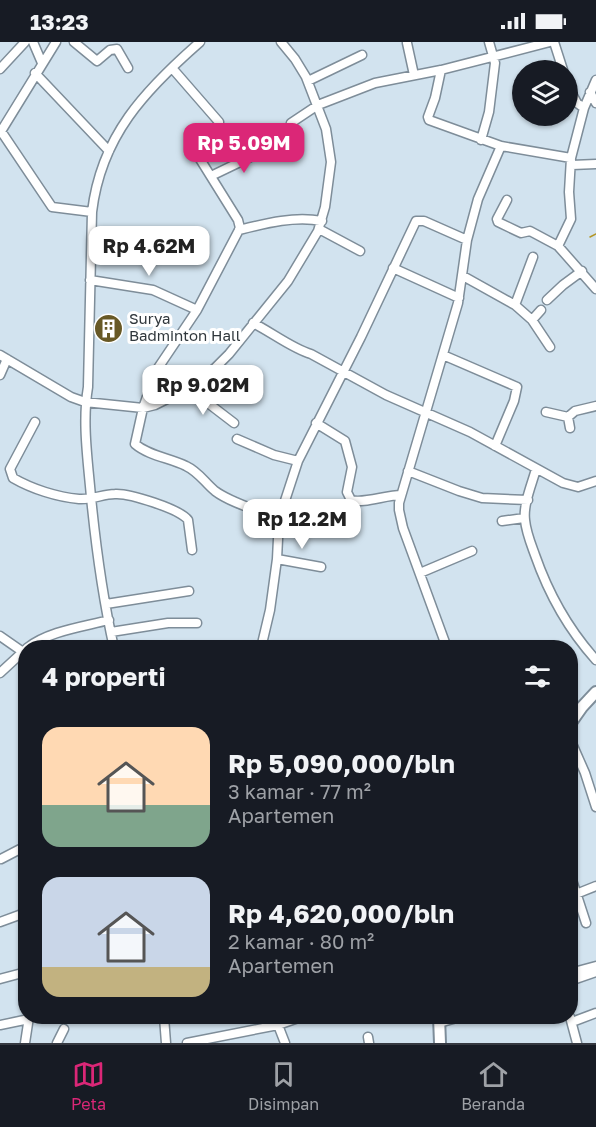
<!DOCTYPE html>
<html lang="id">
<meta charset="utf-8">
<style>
:root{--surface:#171b24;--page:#20242c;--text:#f1f3f6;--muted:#9ea1a6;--line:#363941;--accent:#db2777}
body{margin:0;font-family:"Golos Text",sans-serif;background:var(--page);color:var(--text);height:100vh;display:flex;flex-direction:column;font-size:22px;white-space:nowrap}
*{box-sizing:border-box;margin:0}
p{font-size:20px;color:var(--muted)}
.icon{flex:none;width:33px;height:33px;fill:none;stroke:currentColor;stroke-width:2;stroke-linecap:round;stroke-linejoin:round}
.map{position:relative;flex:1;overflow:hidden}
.sheet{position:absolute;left:18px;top:598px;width:560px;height:384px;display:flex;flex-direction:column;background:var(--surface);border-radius:24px;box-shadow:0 2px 4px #0004}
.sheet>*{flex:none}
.fabs{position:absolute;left:512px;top:18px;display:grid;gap:12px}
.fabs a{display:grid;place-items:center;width:66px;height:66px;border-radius:50%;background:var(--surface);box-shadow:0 2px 4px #0004;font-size:30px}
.price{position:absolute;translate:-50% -51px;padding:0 14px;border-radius:12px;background:#fff;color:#222;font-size:20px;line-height:39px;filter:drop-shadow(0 2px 3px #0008)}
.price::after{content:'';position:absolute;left:50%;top:36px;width:18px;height:14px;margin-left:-9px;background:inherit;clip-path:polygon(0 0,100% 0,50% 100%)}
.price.active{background:var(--accent);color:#fff}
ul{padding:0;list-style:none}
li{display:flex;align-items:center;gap:18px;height:150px;padding:0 24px}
li span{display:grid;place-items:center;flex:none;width:168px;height:120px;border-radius:18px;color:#555}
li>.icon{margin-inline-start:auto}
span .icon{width:72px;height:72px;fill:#fffc;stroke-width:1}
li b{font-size:26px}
h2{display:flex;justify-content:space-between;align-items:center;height:72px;padding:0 24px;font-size:26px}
.status{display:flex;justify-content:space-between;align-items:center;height:42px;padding:0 30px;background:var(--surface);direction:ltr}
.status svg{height:16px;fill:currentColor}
.menu{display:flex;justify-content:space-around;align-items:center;height:84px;border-top:2px solid var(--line);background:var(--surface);font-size:16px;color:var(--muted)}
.menu a{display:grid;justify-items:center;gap:3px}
.menu .active{color:var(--accent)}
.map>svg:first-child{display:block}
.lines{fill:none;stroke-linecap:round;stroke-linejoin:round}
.stream{stroke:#b49626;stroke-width:1.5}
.minor-casing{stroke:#7e8d99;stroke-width:11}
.major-casing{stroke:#7e8d99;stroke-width:14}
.minor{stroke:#fff;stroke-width:8}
.major{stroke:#fff;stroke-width:10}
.labels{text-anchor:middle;stroke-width:6;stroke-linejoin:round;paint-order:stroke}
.poi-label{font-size:15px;fill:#30373c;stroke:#fff;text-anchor:start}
</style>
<div class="status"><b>13:23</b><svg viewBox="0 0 49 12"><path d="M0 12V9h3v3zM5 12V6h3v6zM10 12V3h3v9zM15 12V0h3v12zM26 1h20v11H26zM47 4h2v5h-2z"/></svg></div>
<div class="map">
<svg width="596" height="1001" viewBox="0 0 596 1001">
<rect width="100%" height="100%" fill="#d2e3ef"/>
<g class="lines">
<path class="stream" d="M590,195L596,192"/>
<defs>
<path id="minor" d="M33,0L42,21
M74,0L97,19L110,8L117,7L128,26
M554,0L563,28
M407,1L414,33
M172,26L219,80L218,83L195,106V109L238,178L240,186L197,268L156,329L143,366L135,402C149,414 170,416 186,424C199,430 205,441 215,449C231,461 260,469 279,477
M0,27L25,0
M441,28L435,56L428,75L429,78L501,104
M35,31L109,109
M308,39L362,13
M567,43L577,61L584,66
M590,50L596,61
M291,81L318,63L375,41L441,28L550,0
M1,89L52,165L92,170
M0,91L56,0
M481,98L489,70L495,21L489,0
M572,123L596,122
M211,134L267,107
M507,158L497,177L498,180L521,191L530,189L558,204L596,247
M319,187L360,209
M239,188C267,181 294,174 322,179
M558,204L571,177L569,150L571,116
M393,226L459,256
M463,234L515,263L532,278L550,305
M90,238L153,248L197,268
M547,258L563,243L582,229
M515,263L533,215
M532,278L541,268
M253,281C271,290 293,307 311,312L386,353L470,390L563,441L578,445L596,439
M0,313L71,355L85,360L143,366L155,363L175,353L215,326L229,312L288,239L318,189L325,165L331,120L326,87L306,35L295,17L281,0
M443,313L517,345L514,359L495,404
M0,333L7,317
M187,345L234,381
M546,370L568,375
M35,380L10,427L13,436C32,447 57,455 79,457C92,458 103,452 115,452C129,451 180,467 188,478L192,508
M316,381L345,399L352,425L347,450L351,458C363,462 386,453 401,453
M570,386L568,375L575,369L596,364
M237,397L274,413L298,419
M536,427C532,442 523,462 525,478C526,490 531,502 535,513C549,553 568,587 596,618
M408,429L459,449L482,456L528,458
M502,479L524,476
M277,517L321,525
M420,531L472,509
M106,562L189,549
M111,590L168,581H197
M0,594L23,610
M27,606C49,589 82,585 109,578
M114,606C103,557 96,506 91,455C88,419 82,381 88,345L92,170C101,94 145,48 200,0
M261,606L270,568L277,517L279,477L298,419L361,295L416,179H424L467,198
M447,606L403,486L399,468V461L458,261L467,198L478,157L501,104L571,116L584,66L596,38
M0,631L26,607
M570,697L585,731L596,765
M1,817L26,804
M570,832L586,881
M576,852L596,844
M0,880L22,872
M570,931L596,924
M0,937L26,930
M570,939L596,930
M164,975L166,1001
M570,975L577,1001
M572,980L596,971
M439,981L460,975
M0,983L29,977
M278,983L285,1001
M368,995L369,1001
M25,1001L29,975
M57,1001L64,987
M187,1001L278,983L301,975"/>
<path id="major" d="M570,682L582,665L596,650
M439,975L440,1001"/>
</defs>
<use href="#minor" class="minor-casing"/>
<use href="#major" class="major-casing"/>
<use href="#minor" class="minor"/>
<use href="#major" class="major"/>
</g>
<defs>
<symbol id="building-disc" viewBox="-11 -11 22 22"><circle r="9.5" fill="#685926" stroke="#fff"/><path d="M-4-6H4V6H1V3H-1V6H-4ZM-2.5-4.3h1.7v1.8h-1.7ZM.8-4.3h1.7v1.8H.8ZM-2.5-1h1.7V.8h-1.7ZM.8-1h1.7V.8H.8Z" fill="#fff"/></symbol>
</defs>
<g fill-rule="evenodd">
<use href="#building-disc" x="92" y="270" width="33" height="33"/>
</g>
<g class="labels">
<g class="poi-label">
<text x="129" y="282">Surya<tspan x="129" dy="17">Badminton Hall</tspan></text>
</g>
</g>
</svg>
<div class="fabs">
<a><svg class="icon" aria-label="layers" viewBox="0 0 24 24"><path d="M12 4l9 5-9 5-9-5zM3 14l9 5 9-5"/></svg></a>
</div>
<b class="price active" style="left:244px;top:132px">Rp 5.09M</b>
<b class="price" style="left:149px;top:235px">Rp 4.62M</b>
<b class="price" style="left:203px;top:374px">Rp 9.02M</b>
<b class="price" style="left:302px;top:508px">Rp 12.2M</b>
<section class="sheet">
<h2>4 properti<svg class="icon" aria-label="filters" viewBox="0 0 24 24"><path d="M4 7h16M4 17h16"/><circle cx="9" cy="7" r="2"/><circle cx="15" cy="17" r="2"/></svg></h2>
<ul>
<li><span style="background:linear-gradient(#ffd9b3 65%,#7fa58c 0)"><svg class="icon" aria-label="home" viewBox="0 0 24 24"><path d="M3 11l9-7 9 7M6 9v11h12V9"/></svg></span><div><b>Rp 5,090,000/bln</b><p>3 kamar · 77 m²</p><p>Apartemen</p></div></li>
<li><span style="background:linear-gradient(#c9d6e8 75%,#c2b280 0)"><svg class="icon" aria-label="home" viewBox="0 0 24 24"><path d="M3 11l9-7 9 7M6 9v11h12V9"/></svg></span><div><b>Rp 4,620,000/bln</b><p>2 kamar · 80 m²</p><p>Apartemen</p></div></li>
</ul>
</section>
</div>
<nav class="menu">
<a class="active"><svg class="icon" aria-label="map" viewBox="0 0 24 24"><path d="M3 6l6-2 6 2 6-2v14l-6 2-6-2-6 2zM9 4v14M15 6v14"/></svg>Peta</a>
<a><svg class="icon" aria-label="saved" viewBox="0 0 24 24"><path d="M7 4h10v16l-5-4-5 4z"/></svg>Disimpan</a>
<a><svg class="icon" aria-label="home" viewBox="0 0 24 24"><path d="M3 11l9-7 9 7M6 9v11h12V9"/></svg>Beranda</a>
</nav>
